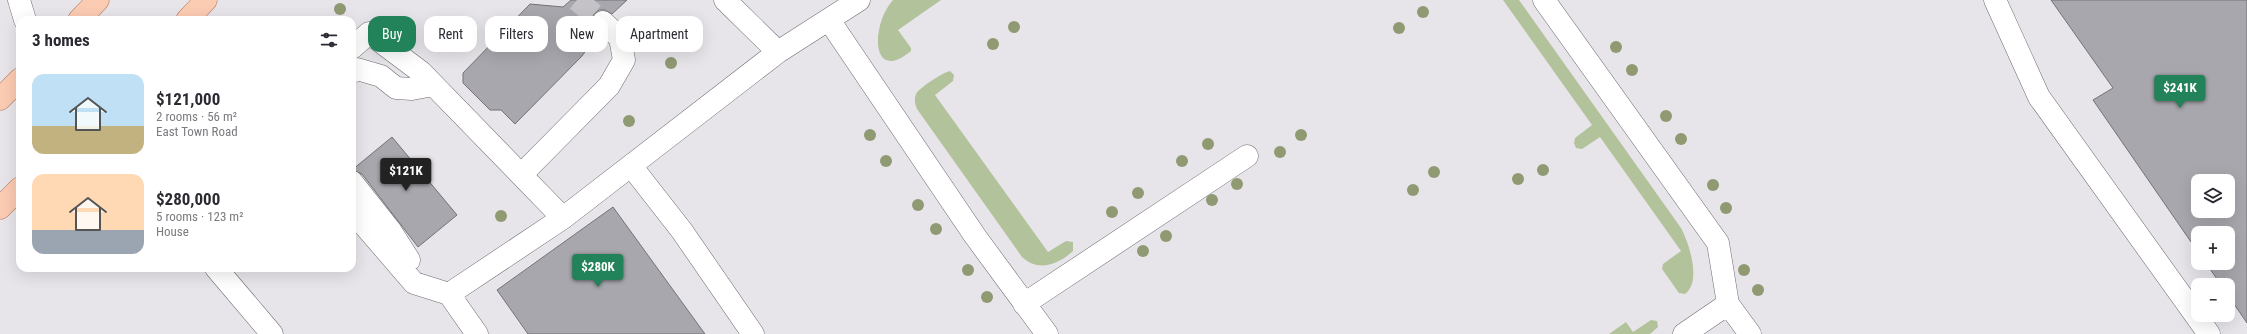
<!DOCTYPE html>
<meta charset="utf-8">
<style>
:root{--surface:#fff;--page:#f7f7f7;--text:#2b2b33;--muted:#7c7c81;--accent:#22825a}
body{margin:0;font-family:"Roboto Condensed",sans-serif;background:var(--page);color:var(--text);height:100vh;display:flex;flex-direction:column;font-size:15px;white-space:nowrap}
*{box-sizing:border-box;margin:0}
p{font-size:13px;color:var(--muted)}
.icon{flex:none;width:22px;height:22px;fill:none;stroke:currentColor;stroke-width:2;stroke-linecap:round;stroke-linejoin:round}
.map{position:relative;flex:1;overflow:hidden}
.sheet{position:absolute;left:16px;top:16px;width:340px;height:256px;display:flex;flex-direction:column;background:var(--surface);border-radius:12px;box-shadow:0 4px 16px #0002}
.sheet>*{flex:none}
.hud{position:absolute;left:368px;top:16px;width:380px;height:36px;display:flex;gap:8px}
.fabs{position:absolute;left:2191px;top:174px;display:grid;gap:8px}
.fabs a{display:grid;place-items:center;width:44px;height:44px;border-radius:8px;background:var(--surface);box-shadow:0 4px 16px #0002;font-size:20px}
.price{position:absolute;translate:-50% -34px;padding:0 9px;border-radius:4px;background:var(--accent);color:#fff;font-size:13px;line-height:26px;filter:drop-shadow(0 1px 2px #0008)}
.price::after{content:'';position:absolute;left:50%;top:24px;width:12px;height:9px;margin-left:-6px;background:inherit;clip-path:polygon(0 0,100% 0,50% 100%)}
.price.active{background:#222;color:#fff}
ul{padding:0;list-style:none}
li{display:flex;align-items:center;gap:12px;height:100px;padding:0 16px}
li span{display:grid;place-items:center;flex:none;width:112px;height:80px;border-radius:12px;color:#555}
li>.icon{margin-inline-start:auto}
span .icon{width:48px;height:48px;fill:#fffc;stroke-width:1}
li b{font-size:17px}
h2{display:flex;justify-content:space-between;align-items:center;height:48px;padding:0 16px;font-size:17px}
.tag{padding:0 14px;border-radius:12px;background:var(--surface);box-shadow:0 4px 16px #0002;font-size:14px;line-height:36px}
.tag.active{background:var(--accent);color:#fff}
.map>svg:first-child{display:block}
.green{fill:#b2c29a}
.building{fill:#a7a7ad;stroke:#727278;fill-rule:evenodd}
.lines{fill:none;stroke-linecap:round;stroke-linejoin:round}
.minor-tunnel{stroke:#c5c3c7;stroke-width:22;stroke-dasharray:22 11;stroke-linecap:butt}
.minor-casing{stroke:#6d6a6f;stroke-width:23}
.major-casing{stroke:#b68267;stroke-width:23}
.minor{stroke:#fff;stroke-width:22}
.major{stroke:#fbcbb2;stroke-width:22}
.tree{fill:#8f9a73}
</style>
<div class="map">
<svg width="2247" height="334" viewBox="0 0 2247 334">
<rect width="100%" height="100%" fill="#e8e5ea"/>
<path class="green" d="M893,0H941L898,30L911,48V51C870,85 871,24 893,0Z
M1503,0H1519L1681,228C1689,243 1702,282 1685,294L1679,293L1662,269L1663,264L1681,251L1600,137L1582,149L1576,148L1574,143L1575,138L1592,125Z
M950,71L954,75L953,81L935,95L1048,252L1066,241L1073,242V251C1058,265 1038,272 1022,257L917,109C915,104 914,100 916,94C919,88 942,73 950,71Z
M1651,320L1657,321L1658,327L1650,334H1609L1626,322L1633,332Z"/>
<path class="building" d="M571,0H627L612,14L605,10H599L594,14L591,20L594,31L583,41L589,46L582,56L515,124L501,110H490L463,83V73L530,4L563,7Z
M2051,0H2247V323L2228,295V285H2221L2206,263H2228V233H2198V252L2093,100L2113,88ZM2198,181H2228V211H2198Z
M392,137L457,215L418,247L362,174L352,170Z
M613,207L705,334H528L497,290Z"/>
<g class="lines">
<path class="minor-tunnel" d="M577,0L603,22"/>
<defs>
<path id="minor" d="M19,0L25,20
M725,0L778,52
M1544,0L1718,243L1728,304
M1995,0L2039,97L2209,334
M829,20L975,236L1047,334
M352,48L369,33L421,72L563,218
M352,72L357,69L381,76L396,88L412,89L433,85
M632,167L682,231L753,334
M522,174L609,86L624,60L620,38L603,22
M352,182L390,230L409,260
M352,211L414,283L449,294L477,334
M216,268L272,334
M449,294L563,218L778,52L859,0
M1024,304L1247,156
M1684,334L1728,304L1750,334"/>
<path id="major" d="M79,20L98,0
M187,20L206,0
M0,99L20,79
M0,208L20,188"/>
</defs>
<use href="#minor" class="minor-casing"/>
<use href="#major" class="major-casing"/>
<use href="#minor" class="minor"/>
<use href="#major" class="major"/>
</g>
<g class="tree">
<circle cx="340" cy="9" r="6"/>
<circle cx="1423" cy="12" r="6"/>
<circle cx="668" cy="26" r="6"/>
<circle cx="1014" cy="27" r="6"/>
<circle cx="1399" cy="28" r="6"/>
<circle cx="993" cy="44" r="6"/>
<circle cx="1616" cy="47" r="6"/>
<circle cx="671" cy="63" r="6"/>
<circle cx="1632" cy="70" r="6"/>
<circle cx="1666" cy="116" r="6"/>
<circle cx="629" cy="121" r="6"/>
<circle cx="870" cy="135" r="6"/>
<circle cx="1301" cy="135" r="6"/>
<circle cx="1681" cy="139" r="6"/>
<circle cx="1208" cy="144" r="6"/>
<circle cx="1280" cy="152" r="6"/>
<circle cx="886" cy="161" r="6"/>
<circle cx="1182" cy="161" r="6"/>
<circle cx="1543" cy="170" r="6"/>
<circle cx="1434" cy="172" r="6"/>
<circle cx="1518" cy="179" r="6"/>
<circle cx="1237" cy="184" r="6"/>
<circle cx="1713" cy="185" r="6"/>
<circle cx="1413" cy="190" r="6"/>
<circle cx="1138" cy="193" r="6"/>
<circle cx="1212" cy="200" r="6"/>
<circle cx="918" cy="205" r="6"/>
<circle cx="1726" cy="208" r="6"/>
<circle cx="1112" cy="212" r="6"/>
<circle cx="501" cy="216" r="6"/>
<circle cx="936" cy="229" r="6"/>
<circle cx="1166" cy="236" r="6"/>
<circle cx="1143" cy="251" r="6"/>
<circle cx="968" cy="270" r="6"/>
<circle cx="1744" cy="270" r="6"/>
<circle cx="1758" cy="290" r="6"/>
<circle cx="987" cy="297" r="6"/>
</g>
</svg>
<div class="fabs">
<a><svg class="icon" aria-label="layers" viewBox="0 0 24 24"><path d="M12 4l9 5-9 5-9-5zM3 14l9 5 9-5"/></svg></a>
<a>+</a>
<a>−</a>
</div>
<b class="price" style="left:2180px;top:109px">$241K</b>
<b class="price active" style="left:406px;top:192px">$121K</b>
<b class="price" style="left:598px;top:288px">$280K</b>
<div class="hud">
<a class="tag active">Buy</a>
<a class="tag">Rent</a>
<a class="tag">Filters</a>
<a class="tag">New</a>
<a class="tag">Apartment</a>
</div>
<section class="sheet">
<h2>3 homes<svg class="icon" aria-label="filters" viewBox="0 0 24 24"><path d="M4 7h16M4 17h16"/><circle cx="9" cy="7" r="2"/><circle cx="15" cy="17" r="2"/></svg></h2>
<ul>
<li><span style="background:linear-gradient(#bfe0f5 65%,#c2b280 0)"><svg class="icon" aria-label="home" viewBox="0 0 24 24"><path d="M3 11l9-7 9 7M6 9v11h12V9"/></svg></span><div><b>$121,000</b><p>2 rooms · 56 m²</p><p>East Town Road</p></div></li>
<li><span style="background:linear-gradient(#ffd9b3 70%,#9aa5b1 0)"><svg class="icon" aria-label="home" viewBox="0 0 24 24"><path d="M3 11l9-7 9 7M6 9v11h12V9"/></svg></span><div><b>$280,000</b><p>5 rooms · 123 m²</p><p>House</p></div></li>
</ul>
</section>
</div>
